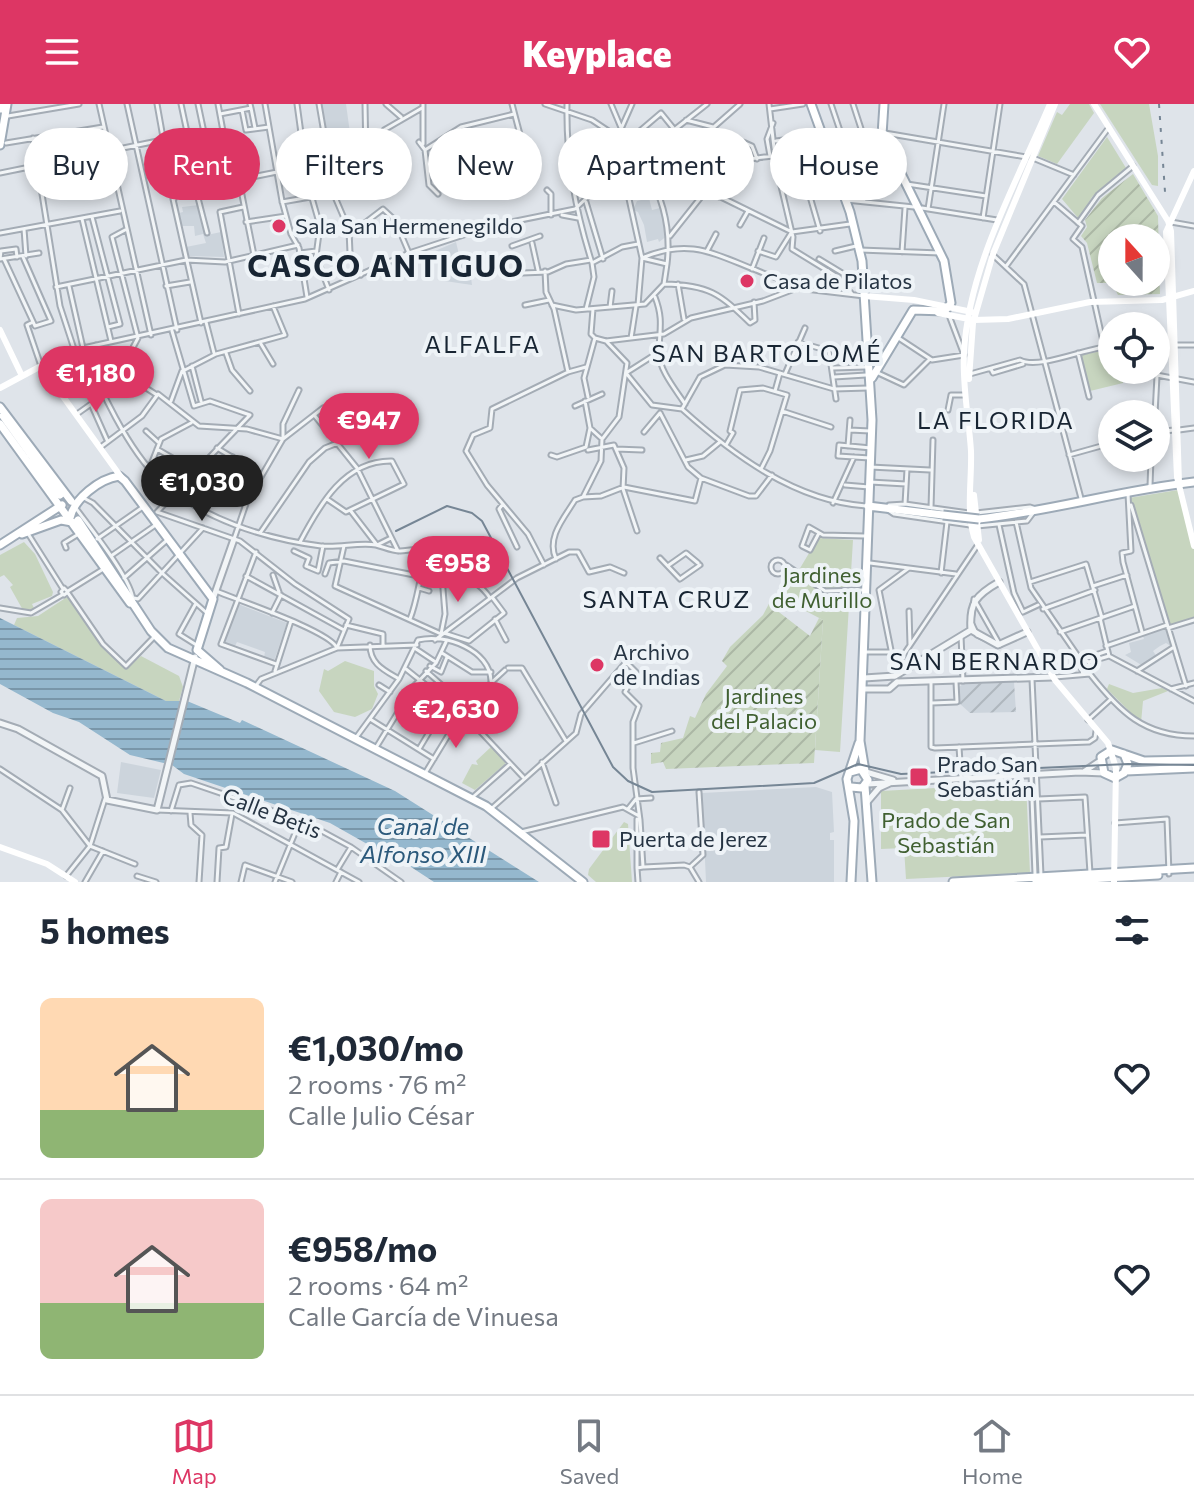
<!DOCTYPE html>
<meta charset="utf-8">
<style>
:root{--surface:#fff;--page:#f6f6f7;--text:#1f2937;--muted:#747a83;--line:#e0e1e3;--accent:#dd3664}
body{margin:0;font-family:Commissioner,sans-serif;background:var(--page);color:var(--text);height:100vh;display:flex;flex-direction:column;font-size:30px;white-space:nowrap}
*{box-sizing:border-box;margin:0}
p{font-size:26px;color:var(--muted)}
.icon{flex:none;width:44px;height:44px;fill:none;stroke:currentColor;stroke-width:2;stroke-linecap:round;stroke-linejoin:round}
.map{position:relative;height:778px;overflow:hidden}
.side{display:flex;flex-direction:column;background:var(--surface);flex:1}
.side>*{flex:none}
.banner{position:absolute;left:24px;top:24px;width:1146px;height:72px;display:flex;gap:16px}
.needle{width:52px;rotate:339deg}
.controls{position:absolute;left:1098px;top:120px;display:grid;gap:16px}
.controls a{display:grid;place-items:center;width:72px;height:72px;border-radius:50%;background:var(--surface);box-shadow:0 4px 12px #0003;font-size:40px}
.price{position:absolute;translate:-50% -68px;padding:0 18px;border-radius:28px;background:var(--accent);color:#fff;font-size:26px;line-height:52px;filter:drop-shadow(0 2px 4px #0008)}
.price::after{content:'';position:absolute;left:50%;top:48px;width:24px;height:18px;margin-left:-12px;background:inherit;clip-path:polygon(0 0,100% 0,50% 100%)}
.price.on{background:#222;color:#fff}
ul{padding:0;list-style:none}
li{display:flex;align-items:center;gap:24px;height:200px;padding:0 40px}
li+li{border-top:2px solid var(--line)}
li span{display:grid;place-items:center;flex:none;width:224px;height:160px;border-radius:12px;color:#555}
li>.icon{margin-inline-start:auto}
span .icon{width:96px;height:96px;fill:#fffc;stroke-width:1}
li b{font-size:34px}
h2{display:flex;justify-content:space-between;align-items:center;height:96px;padding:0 40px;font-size:34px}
.pill{padding:0 28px;border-radius:36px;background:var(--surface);box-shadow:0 4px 12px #0003;font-size:28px;line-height:72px}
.pill.on{background:var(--accent);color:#fff}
header{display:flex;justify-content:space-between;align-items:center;height:104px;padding:0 40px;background:var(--accent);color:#fff;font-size:36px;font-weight:800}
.menu{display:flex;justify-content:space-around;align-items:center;height:112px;border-top:2px solid var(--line);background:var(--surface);font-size:22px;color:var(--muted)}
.menu a{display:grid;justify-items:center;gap:4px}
.menu .on{color:var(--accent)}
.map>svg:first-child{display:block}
.built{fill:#ccd4dc}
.industrial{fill:url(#industrial-furrows)}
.park{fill:#c7d5bf}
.garden{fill:url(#garden-furrows);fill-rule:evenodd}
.water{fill:url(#water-rules)}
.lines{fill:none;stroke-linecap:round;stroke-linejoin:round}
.primary-tunnel{stroke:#bac1c9;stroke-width:7;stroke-dasharray:7 3.5;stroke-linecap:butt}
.minor-casing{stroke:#a4acb5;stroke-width:7}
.tertiary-casing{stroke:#a4acb5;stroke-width:9}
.primary-casing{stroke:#9daab7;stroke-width:11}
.minor{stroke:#f2f5f7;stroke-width:3}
.tertiary{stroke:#f2f5f7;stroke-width:5}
.secondary{stroke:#fff;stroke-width:6}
.primary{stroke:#fff;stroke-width:7}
.tram{stroke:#768695;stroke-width:2}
.rail{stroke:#768695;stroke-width:2;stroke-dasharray:4 8;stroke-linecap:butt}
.primary-bridge-casing{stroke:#9daab7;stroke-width:11;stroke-linecap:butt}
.primary-bridge{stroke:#fff;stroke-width:7}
.poi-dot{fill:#dd3664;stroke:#eef3f7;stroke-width:3}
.labels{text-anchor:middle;stroke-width:8;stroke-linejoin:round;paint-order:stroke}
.poi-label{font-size:22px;fill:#263443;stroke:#eef3f7;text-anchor:start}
.park-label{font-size:22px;fill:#406031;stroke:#eef3f7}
.street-label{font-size:22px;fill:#263443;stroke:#eef3f7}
.neighbourhood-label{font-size:24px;letter-spacing:2px;fill:#182533;stroke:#eef3f7}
.water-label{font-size:24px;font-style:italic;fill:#2b597b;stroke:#eef3f7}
.district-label{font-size:30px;font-weight:bold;letter-spacing:2px;fill:#182533;stroke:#eef3f7}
</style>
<header><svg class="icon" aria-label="menu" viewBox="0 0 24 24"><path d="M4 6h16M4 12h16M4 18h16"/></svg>Keyplace<svg class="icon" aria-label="heart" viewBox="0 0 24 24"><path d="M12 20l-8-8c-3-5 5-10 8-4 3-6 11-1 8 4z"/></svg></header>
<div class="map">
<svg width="1194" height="778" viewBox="0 0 1194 778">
<defs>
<pattern id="industrial-furrows" width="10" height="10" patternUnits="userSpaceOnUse" patternTransform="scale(2)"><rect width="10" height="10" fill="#ccd4dc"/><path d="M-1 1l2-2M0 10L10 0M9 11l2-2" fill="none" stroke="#afb7be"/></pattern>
<pattern id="garden-furrows" width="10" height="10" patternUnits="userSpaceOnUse" patternTransform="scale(2)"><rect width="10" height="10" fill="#c7d5bf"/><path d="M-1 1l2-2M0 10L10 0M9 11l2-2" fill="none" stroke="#abb7a5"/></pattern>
<pattern id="water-rules" width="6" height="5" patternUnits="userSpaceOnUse" patternTransform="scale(2)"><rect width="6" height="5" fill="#95b8ce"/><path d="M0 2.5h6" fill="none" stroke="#7996a9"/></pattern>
</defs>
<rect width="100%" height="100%" fill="#dfe4ea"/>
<path class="built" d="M321,0H346L350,29L362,34L350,36L343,45H337L328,32Z
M649,94L652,106L660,104L667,132L659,138L658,135L647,138L644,121L638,108L633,106L637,97Z
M199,101L207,131L221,128L224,153L187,152L186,143L206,139L203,130L195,132L194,122H182L179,109L183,108L182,103Z
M456,138L461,159H469L472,181L438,176L437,158L446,160L443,151L435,147Z
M238,500L287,519L274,557L264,553L265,548L237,538L235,542L224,538Z
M1165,522L1172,543L1166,539L1160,542L1153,547L1157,553L1143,562L1125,551L1131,548L1129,539L1144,535L1142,529Z
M121,658L161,666L154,694L117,689Z
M816,683L832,688L834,728L830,729V736H834V778H706L702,689Z"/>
<path class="industrial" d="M1014,578L1016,608L970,609L959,599V583L963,580Z"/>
<path class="park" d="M1070,0H1089L1094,9L1057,60L1038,52L1057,8L1062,11Z
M1100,0H1149L1158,52V82L1152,81Z
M1107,33L1126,64L1092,93L1079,115L1062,95Z
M1112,245V266H1123V279L1090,287L1081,251Z
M1178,386L1194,442V516L1168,524L1129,394Z
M818,434L853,436L840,648L815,646L823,516L775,491L793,476Z
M24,438L35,450L53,488L52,492L32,500L35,506L24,508L10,483L13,481L4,471L0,473V451Z
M67,493L109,550L127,564L141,552L179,572L183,583L179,597H166L14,521L17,514L38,512Z
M345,557L374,567V582L378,590L372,605L355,613L334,608L319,587L324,565L328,567Z
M1109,580L1133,589L1162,584L1168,587L1143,597L1141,619L1107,585Z
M491,643L506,659L475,686L462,679L472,660L478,661L476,657Z
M1026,679L1030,769L906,775L904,744L881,745V687Z
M624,718L628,720L632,778H596L588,771L589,765Z"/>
<path class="garden" d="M1133,70L1158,112L1160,190L1118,191L1112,179H1097L1087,139L1081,132L1087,123L1085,116L1102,94ZM1112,134H1156V178H1112Z
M772,494L771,502L810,532L819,514L823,516L814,659L666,665L663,658L651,660V649L660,648L661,639L683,634L690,612L695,614L706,590L727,562L722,557L730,543L763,511Z"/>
<path class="water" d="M0,514L166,597H187L240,619L242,616L395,687L539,778H434L382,744L383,749L330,719L184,670L172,661L130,651L79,618L53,609L0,580Z"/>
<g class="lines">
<path class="primary-tunnel" d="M60,391L75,412"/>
<defs>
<path id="minor" d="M99,0L151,231
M127,0L177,226
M157,0L174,95
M181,0L200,89
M198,0L216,85
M265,0L282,97L291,130L299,144L307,193
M297,0L308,80L320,122L316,152L329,186
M319,0L335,93L349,126L350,149L361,171
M365,0L366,52L374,67
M386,0L401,13
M545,0L592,16L616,32H625
M567,0C566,56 575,105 592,159L622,143L638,140
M611,0L627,38L661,9L678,30L698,37L740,0
M769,0L776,61L793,133L792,145L836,172L852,190
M831,0L864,98
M853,0L880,83
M251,4L255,24
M770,5L803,0
M242,6L246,26L269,23
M220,10L251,4L250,0
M8,12L79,0
M686,16L713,23
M621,25L632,0
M70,28L74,55
M205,30L223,27L218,0
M637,32L670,68L792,128L850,120
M33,34L60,202L74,245
M793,34L820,127
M776,37L819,31
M419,38L425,46L429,81L438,90
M743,38L752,42L757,55
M6,39L103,23
M423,40V0
M425,46L461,23L514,10
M828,46L879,28L1026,53
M652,49C691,66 734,56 774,52
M641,52C660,88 672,120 667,160L642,154
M770,52L767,35L773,19
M1033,54L1074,71
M367,57L381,40L384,26L422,4
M248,59L249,72
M801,62L828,55
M622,63L642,154L638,201
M491,68L527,57L512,0
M0,69L187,31
M351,70L362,86
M837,72L855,65
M334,76L367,61
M907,80L986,92
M547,86L551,90V111
M197,90L207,129
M719,93L730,59
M850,94L903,75
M173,95L201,219
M846,96L914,103
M282,98L333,89
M586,98L603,155
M1054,98L1082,122L1073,135L1082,143L1104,242
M922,104L997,116
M928,105L944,0
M562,111L578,114
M92,113L120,220L108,223
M983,114L1000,0
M82,115L111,237
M246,118L286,112
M1171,118L1194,122
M320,119L353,128L383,105L395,116L409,149
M1078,119L1098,91L1133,62
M496,121L575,105L615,67L641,52L707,0
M740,121L748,107
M24,125L26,152
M0,129L120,107
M291,130L319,117
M670,132L705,88
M532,139L538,166
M512,142L540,132
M860,146L940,149
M707,147L716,130
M758,147L776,153L791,129
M835,147L856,142
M902,148L905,104
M300,149L316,147
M254,151L241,86L247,74L277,68
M993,151L1024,180L1082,398
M642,154C689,134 712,149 756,166C769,172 785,175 795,185
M0,155L39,149
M0,155L1,147L16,145L17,153
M4,155L35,222L51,217L23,153
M819,155L857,178H863
M1007,161L1107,26
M752,165L764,134
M545,167L546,188L554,205L568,268
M522,169L548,168L566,160L591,156
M664,180C709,181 719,189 750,219L755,216L754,198
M678,180L684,215
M69,182L83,244
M166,182L190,178
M56,183L186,156L225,158L298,141
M820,185L822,175
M655,193C664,216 659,227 659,249C659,266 676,286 685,300
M525,201L549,196
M552,201L576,206L645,200L664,180L667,160
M610,203L612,187
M586,205L594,173L592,159
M239,210L220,108L243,103
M33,218L27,221L41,262L74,246L305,195L409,149L488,123
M206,218L214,249
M172,227L194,302L210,297L250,311L157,408L240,437L295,480L349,515L337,544
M897,233L932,256L964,251L950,214
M595,234L606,237L664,230L691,214L763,197L797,184L864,192
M631,234L636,202
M798,238L829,247L836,295
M261,240L273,260
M96,241L129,273L157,291
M1174,241H1194
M1156,242H1170
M84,244C99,284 128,346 160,376C201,415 266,435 321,442C339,444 359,438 376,441C384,443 391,447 400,447C412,446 417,444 429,447
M717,248L725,261
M226,249L232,266L250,287
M1078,249L1089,293
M192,262L201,297
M833,264L866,263
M991,265L993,269L1023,260
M121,266L138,234L112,133L125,126
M1130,266L1194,278
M183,267L216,250L285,231L273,202
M876,268L904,281L930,255
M626,269L652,301L682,305
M626,269L659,248
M785,270L805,224
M970,270L1020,256C1039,266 1088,243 1112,242
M834,273L866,271
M54,280L89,259
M775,287L780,269
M588,293L584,274L595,234L591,230L593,205
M171,297L182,267
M575,302L602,290
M682,305L700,273L725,261L759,263L834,285L868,284
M682,305C733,351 795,397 866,402
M948,306L951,291H964
M782,307L831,323
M660,309L688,363L701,374L749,392H756L772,371
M77,310L91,300L107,336
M1155,310L1157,272
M315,312L357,364L398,447
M850,326L870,327
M1179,326L1194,324
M146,327L159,339
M644,328L660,309
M1156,328L1174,326
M603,334L619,313L627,259L606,237
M283,335V320L299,286
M726,341L733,329L730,327L740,286L763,284L787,291L770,347L761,365
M102,342L142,312L158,290L199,322L247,325L283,335
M848,342L850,316
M217,344L262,371
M157,345L226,385
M616,345L642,346
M588,346L614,341L624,364L623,385L637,427
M551,351L557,353L586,343L590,324L585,297
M1069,351L1112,339
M870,354L838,352L839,341L871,344
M686,356L703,352L720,338
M150,363L161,335L191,319
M870,363L930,366
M870,378L906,380
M217,379L233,353
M845,381L869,383
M1150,382L1151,354
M1128,390L1131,447L1122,449L1123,458L1142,528
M82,393L93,399L162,469L208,510
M583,393L601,392L624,383L695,397L701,374
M833,399L854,353
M503,400L499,405L517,443
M905,400L907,365
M889,401L905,400L969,409
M1131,401L1186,582
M75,403C88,421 135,479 133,498
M931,404L933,336
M350,406L377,441
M888,406L894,410L970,421
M976,409L1030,403L1036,405
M1016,418L1031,484L1078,552L1083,570
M999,421L1014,489L1023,508L1038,501
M977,422L1027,417L1033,409
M27,428L63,485
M260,429L309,358L325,344L363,329L368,335
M819,429L810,446L802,442L809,423L823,431L865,432
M97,435L143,403
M234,435L247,397L283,335L323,304
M300,438C320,400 345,356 392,357L404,380L346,408L327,395
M377,441L391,434
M344,442L335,482L441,530L445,510L441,460
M66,444L64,439L77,431
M294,447L309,454L306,462L318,467L323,442
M429,447C447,467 475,471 490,494
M256,448L221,540L276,560
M111,452L157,420
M660,454L680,475L700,461
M556,455C546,434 564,414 575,396L583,393L601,357L602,335L590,324
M771 463a7 7 0 1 1 14 0a7 7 0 1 1-14 0Z
M870,459L909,464
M544,461L528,430L487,381L466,347L473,331L490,324L492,305L568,268L586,263
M669,461L686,449L698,459
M786,461L825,487L862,486
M941,469L947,418
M325,470L329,459L344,457L419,472
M273,471L279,488
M246,472L344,526
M124,474L166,437
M1030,478L1086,460L1102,514
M1093,482L1127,471
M64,484L68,488L64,491L61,488Z
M419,484L429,487
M68,487L105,464
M216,487C237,496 330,527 337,544
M68,489L103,540L126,562L155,532
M134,494L138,495L203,424
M974,495L1000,541L977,531L971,518Z
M195,501L179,530L198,542
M0,504L31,509L62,491
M1043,505L1095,486
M909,507L910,541
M272,509L281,491
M1100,514L1109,552
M410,515C419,492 419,469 429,447
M495,515L506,536
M346,521L383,530V541
M1168,524L1194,516
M1060,528L1135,502
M444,529L469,537L504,509L492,493
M961,532L963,577
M435,536L517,474L569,448H578L589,468L610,463L624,469
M370,541C370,560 384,566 399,575
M1106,542L1167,521
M416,545L434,557
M864,548H892
M442,549L472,568H491
M1084,555L1107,547
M1083,556L1089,558L1090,570
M1089,558L1109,552L1194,597
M430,562L441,568L447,553
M896,562L977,442
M508,564H522L566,637
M406,565L462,610
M275,567L291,517
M1137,567L1174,543
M1090,570C1120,608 1144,632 1194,632
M896,571L879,486L909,464L956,470
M1055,573L1090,570
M1032,575L1041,771
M931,579V643L935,644L1089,638L1095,634L1096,627
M379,581L390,588
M255,583L261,575L337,544L417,541
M1171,585L1194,579
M406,599L453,621
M932,599L957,598L956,578
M463,609L523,673
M370,615L434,655
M1088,616L1111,595
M355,635L399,575L418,536C446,529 490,546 491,577
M634,639L672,627
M377,642L414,582L436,559L446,538
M959,643L961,673
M419,645L452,590L426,567
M542,658L556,699
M0,665L62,706L90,742L135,760
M1031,670L1035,770
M424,671L466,602L505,566
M474,692L510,660
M1038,695L1085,693L1090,769
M492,704L576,629L581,610L626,558L636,568L625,588L639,602L633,618V664L640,716
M628,705L636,695L651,694
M62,706L70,684
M157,706L233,709L359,778
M171,707L179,681L191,679L305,718L351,743L401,778
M190,709L191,721L202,731L199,778
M1115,719L1167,715L1169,770
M521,728L623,703L639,712
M1040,733L1087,731
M644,763L684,761L690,763L699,778
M690,763L703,751L699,688
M637,764V715L640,716L643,763L637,764L638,778
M337,766L351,743
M66,772L90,742L105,695
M137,772L156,778
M85,778L103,747
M217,778L219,744L226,743L232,710
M241,778L245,761L292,778
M275,778L300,717
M336,778L341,768"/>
<path id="tertiary" d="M999,478C976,491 969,499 971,526L998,541L1027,528
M213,495L234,435
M895,572L971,526
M864,574L895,572
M897,578L1053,573
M863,585H889L897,578
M0,619L18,625L102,672L107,696L157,706L195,553
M1085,667L1100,657
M866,668L893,676
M867,680L1080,668L1104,669
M867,698L879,684L890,679"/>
<path id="primary" d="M811,0L850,108L862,157L872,316L860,637L865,667
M0,5L1,0
M0,41L7,0
M872,274L913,206L945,207L951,199L944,157L882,31L884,0
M0,303L71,397
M3,312L60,391
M0,320L130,499
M868,402L943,411
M70,414C74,395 99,375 119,372L125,377L213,495L197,546L220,566
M979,415C1052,407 1121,386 1194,378
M78,416L151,527L168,544L247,579L486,702L583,778
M22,430L61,416L72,418
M0,441L62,401
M1124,650L1128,660L1124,669L1115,674L1104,669L1101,653L1112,646L1144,657L1194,656
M1126,667L1194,664
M850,668L861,665L868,676L862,684L851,683
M865,682L872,778
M851,778L854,717L847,675L859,639
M953,778L1194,764
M1036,778L1158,771"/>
</defs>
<use href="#minor" class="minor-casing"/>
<use href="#tertiary" class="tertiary-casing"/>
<use href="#primary" class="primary-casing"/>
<use href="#minor" class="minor"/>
<use href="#tertiary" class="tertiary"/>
<path class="secondary" d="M1050,0C1017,78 968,163 964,249C962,281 969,315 971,347C972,375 966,406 974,433L1055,576L1108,639L1116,664L1114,778
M1094,0L1168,117L1171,127L1179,379
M1194,67L1166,128L1177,373L1194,442
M864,192L914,196L972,208
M938,209L974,216L1008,215L1090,198L1162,196L1194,187
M0,226L22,272
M969,275L973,219L993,150L1055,0
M0,284L41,262L121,373
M974,391L979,436
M0,743L47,760L75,778"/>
<use href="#primary" class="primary"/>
<path class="tram" d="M396,427L447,402L472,409L482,417L613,663L628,677L652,688L814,679L858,660L901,670L1128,660L1194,661"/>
<path class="rail" d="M1159,0L1165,88"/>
<defs>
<path id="primary-bridge" d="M943,411L979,415"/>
</defs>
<use href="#primary-bridge" class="primary-bridge-casing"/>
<use href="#primary-bridge" class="primary-bridge"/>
</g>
<g class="poi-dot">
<circle cx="279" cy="122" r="8"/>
<circle cx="747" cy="177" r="8"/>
<circle cx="597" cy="561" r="8"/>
<rect x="909" y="663" width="20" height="20" rx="4"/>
<rect x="591" y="725" width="20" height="20" rx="4"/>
</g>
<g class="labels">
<g class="poi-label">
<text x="295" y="130">Sala San Hermenegildo</text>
<text x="763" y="185">Casa de Pilatos</text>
<text x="613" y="556">Archivo<tspan x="613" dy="25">de Indias</tspan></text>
<text x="937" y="668">Prado San<tspan x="937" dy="25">Sebastián</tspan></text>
<text x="619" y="743">Puerta de Jerez</text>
</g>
<g class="park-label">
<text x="822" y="479">Jardines<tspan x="822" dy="25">de Murillo</tspan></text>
<text x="764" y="600">Jardines<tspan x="764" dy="25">del Palacio</tspan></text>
<text x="946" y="724">Prado de San<tspan x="946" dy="25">Sebastián</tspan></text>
</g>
<g class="street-label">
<text transform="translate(272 709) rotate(21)" y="8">Calle Betis</text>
</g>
<g class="neighbourhood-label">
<text x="483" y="249">ALFALFA</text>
<text x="767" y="258">SAN BARTOLOMÉ</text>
<text x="996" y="325">LA FLORIDA</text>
<text x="667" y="504">SANTA CRUZ</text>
<text x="995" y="566">SAN BERNARDO</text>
</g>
<g class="water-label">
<text x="423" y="731">Canal de<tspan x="423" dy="28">Alfonso XIII</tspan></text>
</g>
<g class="district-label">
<text x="386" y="173">CASCO ANTIGUO</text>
</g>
</g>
</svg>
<div class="controls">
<a><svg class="needle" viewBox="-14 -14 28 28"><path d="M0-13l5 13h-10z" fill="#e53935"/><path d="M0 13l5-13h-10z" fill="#747a83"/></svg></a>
<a><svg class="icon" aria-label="locate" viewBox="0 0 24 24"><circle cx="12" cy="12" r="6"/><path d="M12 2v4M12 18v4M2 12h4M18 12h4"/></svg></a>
<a><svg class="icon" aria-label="layers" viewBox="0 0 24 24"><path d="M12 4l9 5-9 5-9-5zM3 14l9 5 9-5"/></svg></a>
</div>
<b class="price" style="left:96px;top:310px">€1,180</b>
<b class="price" style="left:369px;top:357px">€947</b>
<b class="price on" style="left:202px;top:419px">€1,030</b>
<b class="price" style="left:458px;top:500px">€958</b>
<b class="price" style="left:456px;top:646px">€2,630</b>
<div class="banner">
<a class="pill">Buy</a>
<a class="pill on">Rent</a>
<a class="pill">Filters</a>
<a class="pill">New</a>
<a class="pill">Apartment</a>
<a class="pill">House</a>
</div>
</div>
<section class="side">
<h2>5 homes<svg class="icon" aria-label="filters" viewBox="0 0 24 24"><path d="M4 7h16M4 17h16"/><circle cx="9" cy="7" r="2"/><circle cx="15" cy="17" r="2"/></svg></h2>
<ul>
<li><span style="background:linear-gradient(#ffd9b3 70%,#8fb573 0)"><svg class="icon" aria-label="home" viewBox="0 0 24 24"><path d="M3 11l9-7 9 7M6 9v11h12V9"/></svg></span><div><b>€1,030/mo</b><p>2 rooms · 76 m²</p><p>Calle Julio César</p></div><svg class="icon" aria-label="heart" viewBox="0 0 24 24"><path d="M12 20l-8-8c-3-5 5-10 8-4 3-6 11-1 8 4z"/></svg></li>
<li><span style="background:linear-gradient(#f6c9c9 65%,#8fb573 0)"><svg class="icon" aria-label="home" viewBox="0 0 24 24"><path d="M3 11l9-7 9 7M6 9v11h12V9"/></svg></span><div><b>€958/mo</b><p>2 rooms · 64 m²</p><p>Calle García de Vinuesa</p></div><svg class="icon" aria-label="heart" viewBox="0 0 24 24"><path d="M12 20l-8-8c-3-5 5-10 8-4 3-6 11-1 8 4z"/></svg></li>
</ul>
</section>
<nav class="menu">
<a class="on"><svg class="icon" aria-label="map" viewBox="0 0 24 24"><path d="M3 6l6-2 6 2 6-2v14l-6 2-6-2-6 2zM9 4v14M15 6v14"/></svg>Map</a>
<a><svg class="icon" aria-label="saved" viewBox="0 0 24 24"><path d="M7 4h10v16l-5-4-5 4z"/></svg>Saved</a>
<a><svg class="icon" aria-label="home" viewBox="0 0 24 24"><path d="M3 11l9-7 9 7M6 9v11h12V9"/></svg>Home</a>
</nav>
